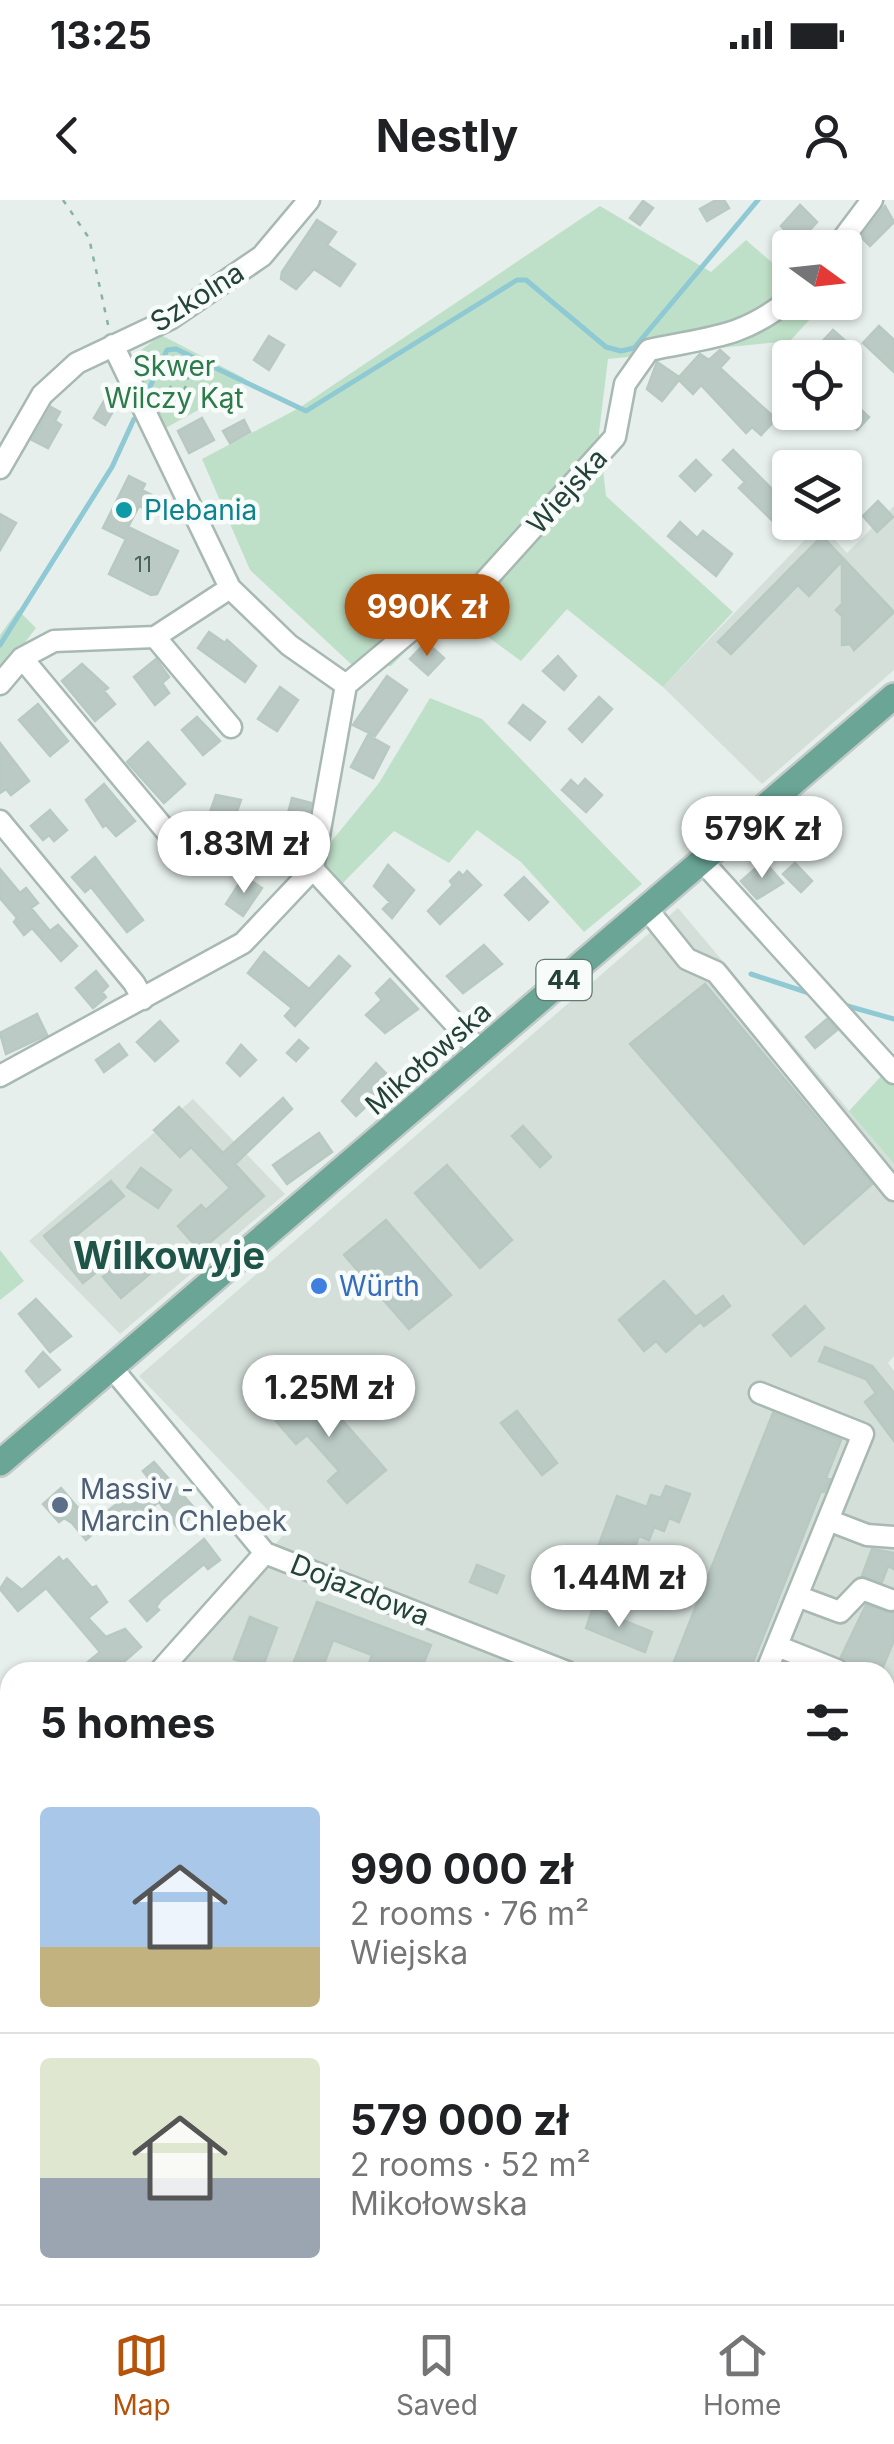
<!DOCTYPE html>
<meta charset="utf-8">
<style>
:root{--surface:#fff;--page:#f2f2f2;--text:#202124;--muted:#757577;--line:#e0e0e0;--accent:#b45309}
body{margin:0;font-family:Inter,sans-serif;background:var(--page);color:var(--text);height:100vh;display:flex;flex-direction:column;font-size:38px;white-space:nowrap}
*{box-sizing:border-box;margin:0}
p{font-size:32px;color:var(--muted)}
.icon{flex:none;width:55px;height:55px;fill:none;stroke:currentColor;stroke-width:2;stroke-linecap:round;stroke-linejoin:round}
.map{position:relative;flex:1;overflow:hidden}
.details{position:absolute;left:0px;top:1462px;width:895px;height:642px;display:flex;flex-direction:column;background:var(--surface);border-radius:30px 30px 0 0;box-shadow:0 2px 8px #0004}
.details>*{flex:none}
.needle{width:65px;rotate:105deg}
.fabs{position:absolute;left:772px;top:30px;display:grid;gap:20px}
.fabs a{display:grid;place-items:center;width:90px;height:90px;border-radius:10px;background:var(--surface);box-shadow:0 2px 8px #0004;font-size:50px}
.price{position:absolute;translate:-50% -85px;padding:0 22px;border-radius:35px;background:#fff;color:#222;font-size:32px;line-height:65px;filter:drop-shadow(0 2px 5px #0008)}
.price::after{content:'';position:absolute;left:50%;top:60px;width:30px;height:22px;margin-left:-15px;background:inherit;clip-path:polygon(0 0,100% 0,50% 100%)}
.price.active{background:var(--accent);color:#fff}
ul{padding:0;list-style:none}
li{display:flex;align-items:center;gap:30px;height:250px;padding:0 40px}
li+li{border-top:2px solid var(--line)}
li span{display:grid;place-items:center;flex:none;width:280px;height:200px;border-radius:10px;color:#555}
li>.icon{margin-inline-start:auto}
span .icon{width:120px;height:120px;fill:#fffc;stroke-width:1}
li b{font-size:42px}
h2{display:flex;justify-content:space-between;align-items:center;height:120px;padding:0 40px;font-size:42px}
.status{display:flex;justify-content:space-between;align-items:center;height:70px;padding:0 50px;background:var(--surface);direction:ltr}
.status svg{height:28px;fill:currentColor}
header{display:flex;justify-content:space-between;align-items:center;height:130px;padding:0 40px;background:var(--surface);font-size:45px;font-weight:700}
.tabs{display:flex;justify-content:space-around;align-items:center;height:140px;border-top:2px solid var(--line);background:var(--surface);font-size:28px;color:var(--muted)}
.tabs a{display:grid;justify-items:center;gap:5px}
.tabs .active{color:var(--accent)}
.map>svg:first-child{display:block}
.built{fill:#d4dfda}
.green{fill:#bfe0c8}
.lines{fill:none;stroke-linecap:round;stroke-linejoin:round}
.stream{stroke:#8ec9d4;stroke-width:5}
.building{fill:#bbcac4;stroke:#b8c9c2;stroke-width:2.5}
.minor-casing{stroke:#a8b8b2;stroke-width:25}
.major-casing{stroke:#c2cac8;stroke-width:30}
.path{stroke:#86b3a5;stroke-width:2.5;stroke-dasharray:5 8;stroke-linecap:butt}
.minor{stroke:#fff;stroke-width:20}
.major{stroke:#6aa596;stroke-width:25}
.culture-dot{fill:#0f9aa8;stroke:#f7fbf9;stroke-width:4}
.shop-dot{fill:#3f7fe0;stroke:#f7fbf9;stroke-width:4}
.service-dot{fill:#5c6f8a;stroke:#f7fbf9;stroke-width:4}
.labels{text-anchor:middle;stroke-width:9;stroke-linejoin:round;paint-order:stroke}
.number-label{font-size:22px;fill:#4a645c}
.shield{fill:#f7fbf9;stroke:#637a73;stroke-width:2.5}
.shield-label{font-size:25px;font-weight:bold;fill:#24423a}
.street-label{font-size:28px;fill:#24423a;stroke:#f7fbf9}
.park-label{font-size:28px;fill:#2d7a4b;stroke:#f7fbf9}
.culture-label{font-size:28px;fill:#0d838f;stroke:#f7fbf9;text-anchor:start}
.shop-label{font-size:28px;fill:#366cbe;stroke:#f7fbf9;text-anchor:start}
.service-label{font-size:28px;fill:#4e5e75;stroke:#f7fbf9;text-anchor:start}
.district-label{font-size:38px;font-weight:bold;fill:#1f5548;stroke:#f7fbf9}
</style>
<div class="status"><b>13:25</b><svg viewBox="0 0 49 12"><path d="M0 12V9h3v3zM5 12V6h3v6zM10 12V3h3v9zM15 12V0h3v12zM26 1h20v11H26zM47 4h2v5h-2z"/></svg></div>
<header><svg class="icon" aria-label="back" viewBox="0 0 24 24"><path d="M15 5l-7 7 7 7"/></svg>Nestly<svg class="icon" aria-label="person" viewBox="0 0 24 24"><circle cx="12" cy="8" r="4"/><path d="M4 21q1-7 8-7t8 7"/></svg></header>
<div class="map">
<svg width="894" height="2104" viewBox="0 0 894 2104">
<rect width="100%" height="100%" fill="#e6efeb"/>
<path class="built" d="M894,306V470L762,584L663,487L820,324L847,353Z
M678,708L894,964V1156L888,1163L894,1171V1814L885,1833V1472H173L287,1330L139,1176Z
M193,899L285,994L120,1134L29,1041Z
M10,1662V2095H763L759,2104H0V1671Z
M894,1838V2104H772L777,2095H885V1858Z"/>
<path class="green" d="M600,6L711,72L746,40L790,78V102L822,106L790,141L608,159L599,233L606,296L733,412L663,487L567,409L521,461L455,413L420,437L391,466L351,464L250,370L202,259L299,208Z
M161,135L244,178L238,188L162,230L128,160Z
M18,410L36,428L0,475V435Z
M430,498L482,519L642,684L584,732L521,662L477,630L449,663L394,631L338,688L324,666L326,648L379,583Z
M884,873L894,886V964L849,911Z
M0,1050L24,1081L0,1100Z"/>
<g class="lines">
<path class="stream" d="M148,191L167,150L176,149L306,211L517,80H526L606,147L621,151L634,148L758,0
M0,445L112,267L134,219
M751,774L815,795
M844,805L894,819"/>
</g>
<path class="building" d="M716,0H724L729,8L707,21L700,9Z
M643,1L653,8L640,25L630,18Z
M800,5L817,22L797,44L781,26Z
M885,6L894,22L870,46L861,37Z
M317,20L336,32L327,45L355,64L340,86L314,69L296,89L281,79L282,72Z
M879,126L894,140V172L863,143Z
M833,130L849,144L837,158L819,145Z
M269,136L284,145L269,170L254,160Z
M720,150L729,158L720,168L776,219L761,235L752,227L746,233L701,185L693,194L679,180L662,201L647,189L657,162L679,177L700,154L709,160Z
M111,189L122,196L105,225L94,218Z
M845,195L869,217L857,230L845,218Z
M51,207L60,212L55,221L61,225L48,248L32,240Z
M202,218L214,240L189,253L178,231Z
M244,220L250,232L230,243L223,231Z
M733,250L790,307V322L782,330L739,288L745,282L723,260Z
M696,260L711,275L695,291L680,276Z
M129,276L145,284L142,290L164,301L158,315L139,306L128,327L178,351L157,394L151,395L109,374L126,339L103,328Z
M878,301L893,317L877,332L863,316Z
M0,314L16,323L0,350Z
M680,322L697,338L703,331L732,354L716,376L668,336Z
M822,336L894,412L854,450L850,444L842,445V416L836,410L842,404V361L809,396L798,385L731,454L718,442Z
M209,432L225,443L227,440L256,466L245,482L198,448Z
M426,442L444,458L428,475L410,459Z
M558,456L576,476L564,490L543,471Z
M156,459L169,477L162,483L169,493L155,505L134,477Z
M82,464L108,488L104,491L115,504L95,521L62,481Z
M387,476L407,490L375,536L353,525Z
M280,487L298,500L277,531L258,519Z
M599,497L612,509L582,542L569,529Z
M38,504L68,541L50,556L19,520Z
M523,505L545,522L530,540L509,523Z
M197,517L220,541L203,555L182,530Z
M368,535L389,547L373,578L351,567Z
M148,542L185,584L164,603L127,562Z
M0,543L29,581L11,595L6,589L0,593Z
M585,579L602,595L586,612L562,590L571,580L578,587Z
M104,584L135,621L116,636L106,625L103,627L86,600Z
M216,595L241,600L236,614L268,626L260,651L243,644L246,635L208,618Z
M292,598L311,603L306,630L285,625Z
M50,610L67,630L54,641L49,635L43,640L31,626Z
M95,657L143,720L127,732L91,687L85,692L72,677Z
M764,661L783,683L757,699L741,681Z
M795,663L812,681L801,692L783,674Z
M388,665L414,690L392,718L383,709L390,702L374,686Z
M0,669L20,693L26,688L38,703L31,708L50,731L58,725L77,746L61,761L32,728L24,735L14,722L17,718L0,698Z
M467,671L481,685L440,724L428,711L453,685L450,681L459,672L463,676Z
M244,676L262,688L243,716L226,704Z
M524,677L548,702L529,720L505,695Z
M484,745L502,764L463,793L447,776Z
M264,752L309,789L339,756L350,766L295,826L285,816L292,808L248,773Z
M96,771L108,786L102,792L106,797L93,808L76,788Z
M390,779L418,809L385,833L366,815L382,800L376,793Z
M705,784L872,984L804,1044L630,844Z
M37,814L47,835L6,854L0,833Z
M827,819L837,830L815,848L806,837Z
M160,821L178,841L155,861L137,842Z
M299,840L308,848L296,861L287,853Z
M119,844L127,855L104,872L96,860Z
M241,845L256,860L240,876L227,863Z
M376,863L393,881L356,916L342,901Z
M283,898L292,909L235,964L264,996L200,1051L178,1026L201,1005L206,1010L230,988L191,947L180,957L154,930L179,907L223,953Z
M523,926L551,957L540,967L512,936Z
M319,933L332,952L287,984L273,965Z
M447,965L512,1040L480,1068L415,993Z
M141,968L171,990L158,1008L127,987Z
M111,981L124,996L73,1038L99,1070L83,1083L44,1036Z
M386,1020L451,1095L409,1129L344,1055Z
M135,1050L153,1071L121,1098L103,1077Z
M664,1081L700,1122L666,1152L656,1141L644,1151L619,1120Z
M723,1096L730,1106L704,1126L696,1117Z
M36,1099L71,1136L50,1152L19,1114Z
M805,1106L824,1128L791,1156L773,1135Z
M825,1147L872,1166L894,1193V1241L865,1202L876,1193L866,1179L819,1161Z
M43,1152L60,1170L39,1187L26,1171Z
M308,1181L386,1270L347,1303L328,1281L339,1271L307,1235L296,1244L270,1214Z
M517,1211L557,1263L542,1275L501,1223Z
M773,1213L841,1240L826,1278L830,1279L824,1292L821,1291L749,1472H696L673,1464Z
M154,1262L196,1310L179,1330L159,1302L124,1328L109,1310L149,1279L143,1271Z
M666,1286L690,1294L679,1322L669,1318L664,1331L654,1327L649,1340L639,1336L634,1349L624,1345L619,1358L610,1355L604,1368L592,1363L617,1296L647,1307L651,1295L661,1298Z
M61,1288L97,1330L86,1340L72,1323L64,1318L59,1322L43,1304Z
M204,1339L220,1360L208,1369L204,1364L161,1400L156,1407L159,1410L147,1421L130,1401Z
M872,1349L894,1353V1369L888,1366L882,1382L862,1376Z
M59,1357L63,1362L67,1359L92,1388L96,1386L107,1402L88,1418L106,1437L125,1429L141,1447L112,1472H76L100,1452L46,1388L18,1411L0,1389L7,1378L22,1390Z
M477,1365L504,1376L497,1393L470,1382Z
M317,1402L431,1445L420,1472H366L372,1455L333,1440L321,1472H290Z
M866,1405L894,1413V1440L881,1472H850L853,1464L841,1457Z
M593,1408L652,1432L645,1452L586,1428Z
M250,1417L277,1428L262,1469L234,1459Z"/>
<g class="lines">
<defs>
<path id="minor" d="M836,48L872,0
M113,145L230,388L289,445L346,485
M0,268L42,195L77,163L170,119L262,56L309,0
M155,437L231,527
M22,458L177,644
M0,484L22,458L54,441L155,437L230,388
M0,621L134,783L143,799
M702,661L894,873
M313,669L481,852
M647,709L687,759L716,772L894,990
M0,876L243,743L313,669L346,485L427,417L476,391L615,237L625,184L649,150C708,137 741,139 790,99
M112,1168L265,1353L567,1472
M760,1193L863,1234L766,1472
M828,1320L867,1335L894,1337
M797,1396L840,1412L862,1389L891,1400
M777,1446L837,1470
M159,1472L265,1353
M885,1599L894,1602
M0,1647L10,1638
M885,1743L894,1759
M885,1829L894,1809
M759,2104L763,2095"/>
<path id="major" d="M0,1263L894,496"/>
</defs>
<use href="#minor" class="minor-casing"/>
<use href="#major" class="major-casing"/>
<path class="path" d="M63,0L89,38L109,129
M163,202L177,174L189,179L184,190L167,199"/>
<use href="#minor" class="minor"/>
<use href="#major" class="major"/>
</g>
<circle class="culture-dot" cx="124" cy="310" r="10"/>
<circle class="shop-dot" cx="319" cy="1086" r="10"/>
<circle class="service-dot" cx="60" cy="1305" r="10"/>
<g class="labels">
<g class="number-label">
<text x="143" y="372">11</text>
</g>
<rect class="shield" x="536.5" y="760" width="55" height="40" rx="8"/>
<g class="shield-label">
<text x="564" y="789">44</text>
</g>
<g class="street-label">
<text transform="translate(197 97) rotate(-32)" y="10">Szkolna</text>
<text transform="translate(567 291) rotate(-48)" y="10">Wiejska</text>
<text transform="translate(428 858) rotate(-41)" y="10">Mikołowska</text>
<text transform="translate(360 1390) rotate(22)" y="10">Dojazdowa</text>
</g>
<g class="park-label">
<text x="174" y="176">Skwer<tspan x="174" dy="32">Wilczy Kąt</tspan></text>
</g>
<g class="culture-label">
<text x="144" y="320">Plebania</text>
</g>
<g class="shop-label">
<text x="339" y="1096">Würth</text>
</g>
<g class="service-label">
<text x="80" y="1299">Massiv -<tspan x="80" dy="32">Marcin Chlebek</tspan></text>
</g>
<g class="district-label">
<text x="169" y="1069">Wilkowyje</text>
</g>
</g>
</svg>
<div class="fabs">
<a><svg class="needle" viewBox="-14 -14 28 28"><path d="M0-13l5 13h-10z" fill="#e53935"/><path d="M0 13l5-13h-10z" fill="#757577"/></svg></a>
<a><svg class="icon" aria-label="locate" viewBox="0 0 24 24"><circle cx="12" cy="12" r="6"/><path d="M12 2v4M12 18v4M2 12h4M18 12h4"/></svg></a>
<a><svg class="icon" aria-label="layers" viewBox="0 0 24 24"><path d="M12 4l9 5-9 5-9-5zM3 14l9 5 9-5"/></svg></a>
</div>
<b class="price active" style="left:427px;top:459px">990K zł</b>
<b class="price" style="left:762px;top:681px">579K zł</b>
<b class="price" style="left:244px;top:696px">1.83M zł</b>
<b class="price" style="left:329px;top:1240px">1.25M zł</b>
<b class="price" style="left:619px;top:1430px">1.44M zł</b>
<section class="details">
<h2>5 homes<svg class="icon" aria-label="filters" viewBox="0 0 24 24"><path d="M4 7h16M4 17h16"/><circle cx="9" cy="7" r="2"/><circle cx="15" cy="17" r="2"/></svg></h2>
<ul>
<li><span style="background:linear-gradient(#a9c7e8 70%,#c2b280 0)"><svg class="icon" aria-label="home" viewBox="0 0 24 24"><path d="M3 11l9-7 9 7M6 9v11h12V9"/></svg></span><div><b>990 000 zł</b><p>2 rooms · 76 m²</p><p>Wiejska</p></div></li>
<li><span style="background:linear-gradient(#dfe7d0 60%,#9aa5b1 0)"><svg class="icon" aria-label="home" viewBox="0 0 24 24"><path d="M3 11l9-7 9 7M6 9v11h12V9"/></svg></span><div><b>579 000 zł</b><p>2 rooms · 52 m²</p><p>Mikołowska</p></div></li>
</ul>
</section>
</div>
<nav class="tabs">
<a class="active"><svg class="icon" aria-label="map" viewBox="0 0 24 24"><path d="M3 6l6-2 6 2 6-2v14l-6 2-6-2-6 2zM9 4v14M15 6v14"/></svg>Map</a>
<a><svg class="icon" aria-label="saved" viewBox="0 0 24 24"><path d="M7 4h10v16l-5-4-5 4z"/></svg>Saved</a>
<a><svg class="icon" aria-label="home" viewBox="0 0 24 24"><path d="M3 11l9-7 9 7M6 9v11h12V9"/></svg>Home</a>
</nav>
